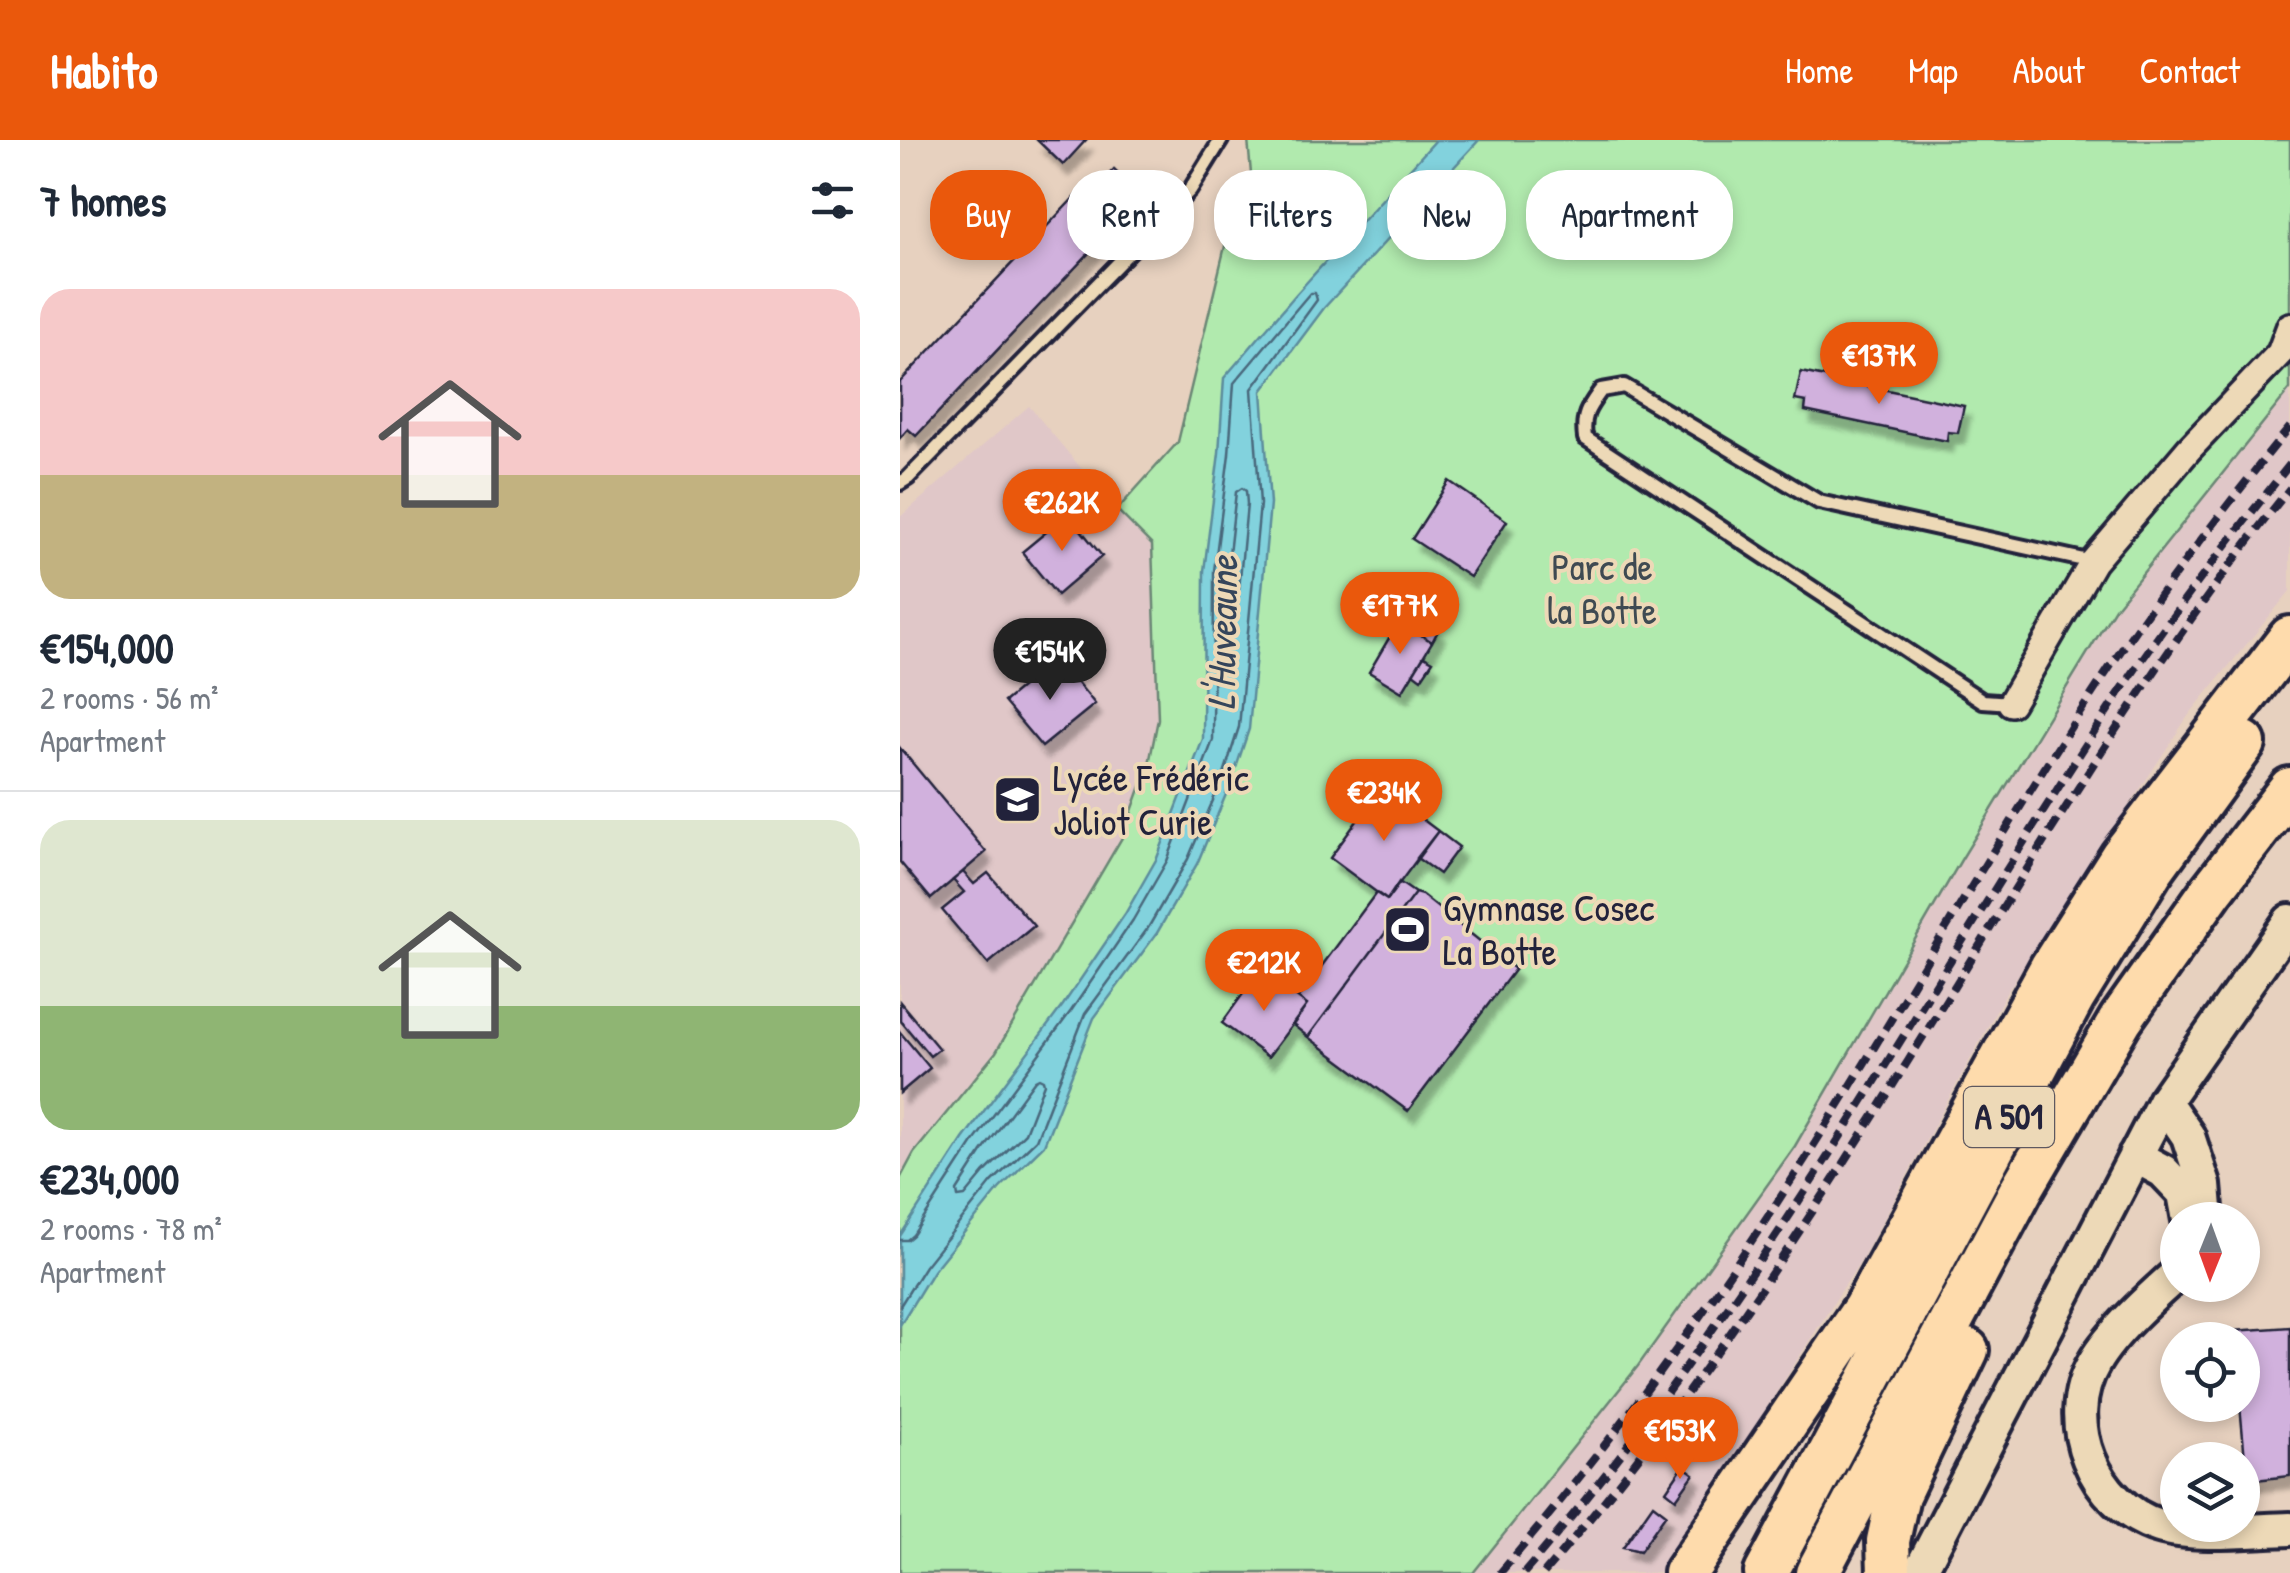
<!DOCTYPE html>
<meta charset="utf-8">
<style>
:root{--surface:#fff;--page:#f6f6f7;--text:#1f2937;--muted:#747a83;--line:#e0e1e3;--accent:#ea580c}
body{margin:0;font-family:"Patrick Hand",sans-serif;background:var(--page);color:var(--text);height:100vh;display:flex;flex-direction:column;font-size:38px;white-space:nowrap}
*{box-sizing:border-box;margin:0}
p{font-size:32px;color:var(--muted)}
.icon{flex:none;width:55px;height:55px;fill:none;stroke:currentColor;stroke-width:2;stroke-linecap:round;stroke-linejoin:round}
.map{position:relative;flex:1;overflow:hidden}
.drawer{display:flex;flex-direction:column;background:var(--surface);width:900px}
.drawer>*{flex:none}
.top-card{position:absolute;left:30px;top:30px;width:950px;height:90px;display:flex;gap:20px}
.needle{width:65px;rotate:181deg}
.tools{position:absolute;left:1260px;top:1062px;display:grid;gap:20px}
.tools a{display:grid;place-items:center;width:100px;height:100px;border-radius:50%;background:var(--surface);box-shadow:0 5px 15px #0003;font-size:50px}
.price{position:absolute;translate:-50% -85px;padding:0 22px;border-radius:35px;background:var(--accent);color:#fff;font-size:32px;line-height:65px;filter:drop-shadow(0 2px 5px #0008)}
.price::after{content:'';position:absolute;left:50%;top:60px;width:30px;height:22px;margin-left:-15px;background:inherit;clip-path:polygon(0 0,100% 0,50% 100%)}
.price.selected{background:#222;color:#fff}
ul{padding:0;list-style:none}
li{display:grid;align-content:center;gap:20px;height:530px;padding:0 40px}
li+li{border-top:2px solid var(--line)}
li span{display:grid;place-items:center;height:310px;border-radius:30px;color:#555}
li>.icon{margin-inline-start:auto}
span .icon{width:180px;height:180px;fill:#fffc;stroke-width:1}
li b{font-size:42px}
h2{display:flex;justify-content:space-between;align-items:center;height:120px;padding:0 40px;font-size:42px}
.tag{padding:0 35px;border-radius:40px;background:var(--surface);box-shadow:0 5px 15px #0003;font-size:35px;line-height:90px}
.tag.selected{background:var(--accent);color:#fff}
header{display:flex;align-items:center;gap:60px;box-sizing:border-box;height:140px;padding:0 50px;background:var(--accent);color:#fff}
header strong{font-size:48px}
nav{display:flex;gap:55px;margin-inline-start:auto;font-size:35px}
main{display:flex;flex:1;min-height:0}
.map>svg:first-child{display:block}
.built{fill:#e0c7c8}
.green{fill:#b1eaae;stroke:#6a8674;stroke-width:2.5}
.water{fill:#82d2dd;stroke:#5c8c9c;stroke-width:2.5}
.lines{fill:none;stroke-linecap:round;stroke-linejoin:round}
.shore{stroke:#48687c;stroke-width:2.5}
.building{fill:#d1b1dd;stroke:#22223b;stroke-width:2.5;filter:url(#shadow)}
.lane-casing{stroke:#22223b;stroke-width:20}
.street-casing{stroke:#22223b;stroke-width:32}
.secondary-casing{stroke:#22223b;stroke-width:40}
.highway-casing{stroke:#22223b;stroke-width:50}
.lane{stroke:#edd9b7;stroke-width:12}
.street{stroke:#edd9b7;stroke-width:25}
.secondary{stroke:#edd9b7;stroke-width:32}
.highway{stroke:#fedbac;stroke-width:42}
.rail{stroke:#22223b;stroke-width:8;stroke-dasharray:15 8;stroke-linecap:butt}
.labels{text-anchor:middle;stroke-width:8;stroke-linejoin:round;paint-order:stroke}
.shield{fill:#edd9b7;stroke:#5f5960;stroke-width:2.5}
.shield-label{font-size:35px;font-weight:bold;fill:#22223b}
.park-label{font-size:38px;fill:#3f4a52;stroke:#edd9b7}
.poi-label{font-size:38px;fill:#22223b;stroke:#edd9b7;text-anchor:start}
.water-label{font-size:40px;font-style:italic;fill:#35455b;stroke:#edd9b7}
</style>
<header>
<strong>Habito</strong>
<nav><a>Home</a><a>Map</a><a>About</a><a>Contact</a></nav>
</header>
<main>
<section class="drawer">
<h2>7 homes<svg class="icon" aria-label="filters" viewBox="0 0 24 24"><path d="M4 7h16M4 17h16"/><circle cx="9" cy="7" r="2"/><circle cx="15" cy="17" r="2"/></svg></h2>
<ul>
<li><span style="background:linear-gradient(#f6c9c9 60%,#c2b280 0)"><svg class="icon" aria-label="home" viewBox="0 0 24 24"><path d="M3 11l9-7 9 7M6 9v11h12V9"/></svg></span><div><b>€154,000</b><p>2 rooms · 56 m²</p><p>Apartment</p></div></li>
<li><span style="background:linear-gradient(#dfe7d0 60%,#8fb573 0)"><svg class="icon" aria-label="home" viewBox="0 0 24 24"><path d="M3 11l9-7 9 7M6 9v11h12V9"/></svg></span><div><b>€234,000</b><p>2 rooms · 78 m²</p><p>Apartment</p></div></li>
</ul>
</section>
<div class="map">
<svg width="1390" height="1433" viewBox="0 0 1390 1433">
<defs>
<filter id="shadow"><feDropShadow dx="6" dy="11" stdDeviation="2.5" flood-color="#0004"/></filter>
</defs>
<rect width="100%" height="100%" fill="#e7d1bf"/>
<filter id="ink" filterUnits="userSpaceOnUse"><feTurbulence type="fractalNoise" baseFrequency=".01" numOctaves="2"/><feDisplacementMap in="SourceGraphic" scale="20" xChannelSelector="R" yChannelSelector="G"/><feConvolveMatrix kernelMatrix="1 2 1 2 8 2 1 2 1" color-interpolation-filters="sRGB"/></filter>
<g filter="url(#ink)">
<path class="built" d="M1390,249V451L1288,576L1105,855L963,1117L761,1433H573L738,1226L895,1006L1061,720L1215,468Z
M129,266L216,370L252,405L258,579L249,624L223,696L96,912L14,1013L0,1039V377Z"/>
<path class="green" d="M348,0H1390V249L1215,468L1061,720L895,1006L738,1226L573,1433H0V1039L14,1013L96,912L223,696L249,624L258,579L252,405L217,370L278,302L325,106L327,78L351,34Z"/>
<path class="water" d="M536,0H579L424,168L362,251L370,364L349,589L332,640L297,724L257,793L194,878L144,1005L100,1048L33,1131L0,1185V1096L63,999L163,865L225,774L257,718L303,599L304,431L319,313L324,238L397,153Z"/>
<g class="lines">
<path class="shore" d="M342,348L346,351L347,364L337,471L331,476L327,471V432L336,352Z
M139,938L143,940L144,944L125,993L84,1033L65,1056L58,1057L57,1051L82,1012L135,940Z
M0,1100H7L13,1095L72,1004L171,871L233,780L267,721L313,600L314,431L329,314L334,243L404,160L410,153H415L417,160L352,249L360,364L339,587L323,637L288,719L248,788L185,874L136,1000L92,1042L25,1126L0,1166"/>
</g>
<path class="building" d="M137,0H186L163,25Z
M214,29L242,57L16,296L8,289L0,298V242L183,48L190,55Z
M901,232L1064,266L1058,293L1048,292L1047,301L905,271L906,262L895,260Z
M549,341L607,381L570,437L512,399Z
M168,374L202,416L157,455L122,412Z
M499,481L532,502L502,552L469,532Z
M526,481L539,489L532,502L518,493Z
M524,516L533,521L521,539L513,533Z
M157,518L195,564L142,607L104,562Z
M0,608L86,712L31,759L0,722Z
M481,648L538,691L487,760L430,718Z
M538,691L559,707L539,734L517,718Z
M63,732L74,744L88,733L134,786L88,824L42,770L64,752L53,740Z
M499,742L515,753L408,897L393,885L407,865L398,858L476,753L487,760Z
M515,753L522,755L615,829L508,971L408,897Z
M360,830L407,865L368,917L322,883Z
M0,862L39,909L30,916L0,880Z
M0,892L30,928L0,953Z
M1390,1187V1336L1347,1341L1340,1265H1342V1200H1334L1333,1191Z
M783,1326L794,1334L776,1359L766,1351Z
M753,1364L766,1374L740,1411L723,1407Z"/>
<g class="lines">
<defs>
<path id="lane" d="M0,343L8,338L290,50L321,0
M1111,563L1083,561L685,298C682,275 688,268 701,250L724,246L919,362L1193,422"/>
<path id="street" d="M1111,563L1193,422L1289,309L1380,213L1390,186"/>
<path id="secondary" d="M1264,961L1288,996L1304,1045L1307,1080
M1235,1016L1263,1031L1284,1053L1289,1080
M1278,1133C1251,1157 1211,1193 1194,1223C1159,1282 1194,1366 1259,1386C1294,1397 1353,1390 1390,1389
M1019,1433L1264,961L1390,781"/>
<path id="highway" d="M785,1433L964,1169L1151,828L1222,716L1390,498
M866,1433L1173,858L1251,731L1344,603
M917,1433L1122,1048L1221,879L1312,750L1390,649
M989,1433L988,1401L998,1355L1067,1210"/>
</defs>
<use href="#lane" class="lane-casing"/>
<use href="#street" class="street-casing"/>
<use href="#secondary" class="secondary-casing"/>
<use href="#highway" class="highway-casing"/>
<use href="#lane" class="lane"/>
<use href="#street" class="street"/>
<use href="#secondary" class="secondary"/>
<use href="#highway" class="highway"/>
<path class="rail" d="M600,1433C712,1303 813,1164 905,1019C1005,861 1097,698 1200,542C1258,454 1323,369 1390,287
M624,1433C857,1165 1024,850 1218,555C1271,475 1330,399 1390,324
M644,1433C782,1274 898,1099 1008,921C1130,726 1245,528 1390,348"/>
</g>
</g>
<defs>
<symbol id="school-square" viewBox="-11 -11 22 22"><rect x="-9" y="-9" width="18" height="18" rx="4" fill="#22223b" stroke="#edd9b7"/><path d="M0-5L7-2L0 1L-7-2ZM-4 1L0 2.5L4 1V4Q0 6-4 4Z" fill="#fff"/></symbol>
<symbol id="stadium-square" viewBox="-11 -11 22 22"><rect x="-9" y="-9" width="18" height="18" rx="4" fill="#22223b" stroke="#edd9b7"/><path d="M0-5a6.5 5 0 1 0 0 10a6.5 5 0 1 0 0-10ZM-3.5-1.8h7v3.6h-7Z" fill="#fff"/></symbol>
</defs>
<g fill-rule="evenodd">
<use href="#school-square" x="90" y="632" width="55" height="55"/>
<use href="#stadium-square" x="480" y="762" width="55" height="55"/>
</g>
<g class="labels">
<rect class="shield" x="1064" y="947" width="90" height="60" rx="8"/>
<g class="shield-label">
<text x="1109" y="989">A 501</text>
</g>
<g class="park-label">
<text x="702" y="440">Parc de<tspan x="702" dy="44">la Botte</tspan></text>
</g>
<g class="poi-label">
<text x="153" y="651">Lycée Frédéric<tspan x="153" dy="44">Joliot Curie</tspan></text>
<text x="543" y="781">Gymnase Cosec<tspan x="543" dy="44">La Botte</tspan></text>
</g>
<g class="water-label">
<text transform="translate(322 493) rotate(-89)" y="14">L'Huveaune</text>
</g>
</g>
</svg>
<div class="tools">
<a><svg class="needle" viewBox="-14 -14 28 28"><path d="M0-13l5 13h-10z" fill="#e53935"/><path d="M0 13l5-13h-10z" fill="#747a83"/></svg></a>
<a><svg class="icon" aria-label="locate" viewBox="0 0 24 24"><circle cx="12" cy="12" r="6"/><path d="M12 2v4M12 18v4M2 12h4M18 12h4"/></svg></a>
<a><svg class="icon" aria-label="layers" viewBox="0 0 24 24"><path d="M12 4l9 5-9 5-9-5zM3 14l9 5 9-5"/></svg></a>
</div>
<b class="price" style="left:979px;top:267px">€137K</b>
<b class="price" style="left:162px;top:414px">€262K</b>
<b class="price" style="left:500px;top:517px">€177K</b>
<b class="price selected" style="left:150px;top:563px">€154K</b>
<b class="price" style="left:484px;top:704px">€234K</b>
<b class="price" style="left:364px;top:874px">€212K</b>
<b class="price" style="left:780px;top:1342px">€153K</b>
<div class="top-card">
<a class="tag selected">Buy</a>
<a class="tag">Rent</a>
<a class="tag">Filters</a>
<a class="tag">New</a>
<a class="tag">Apartment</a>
</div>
</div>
</main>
